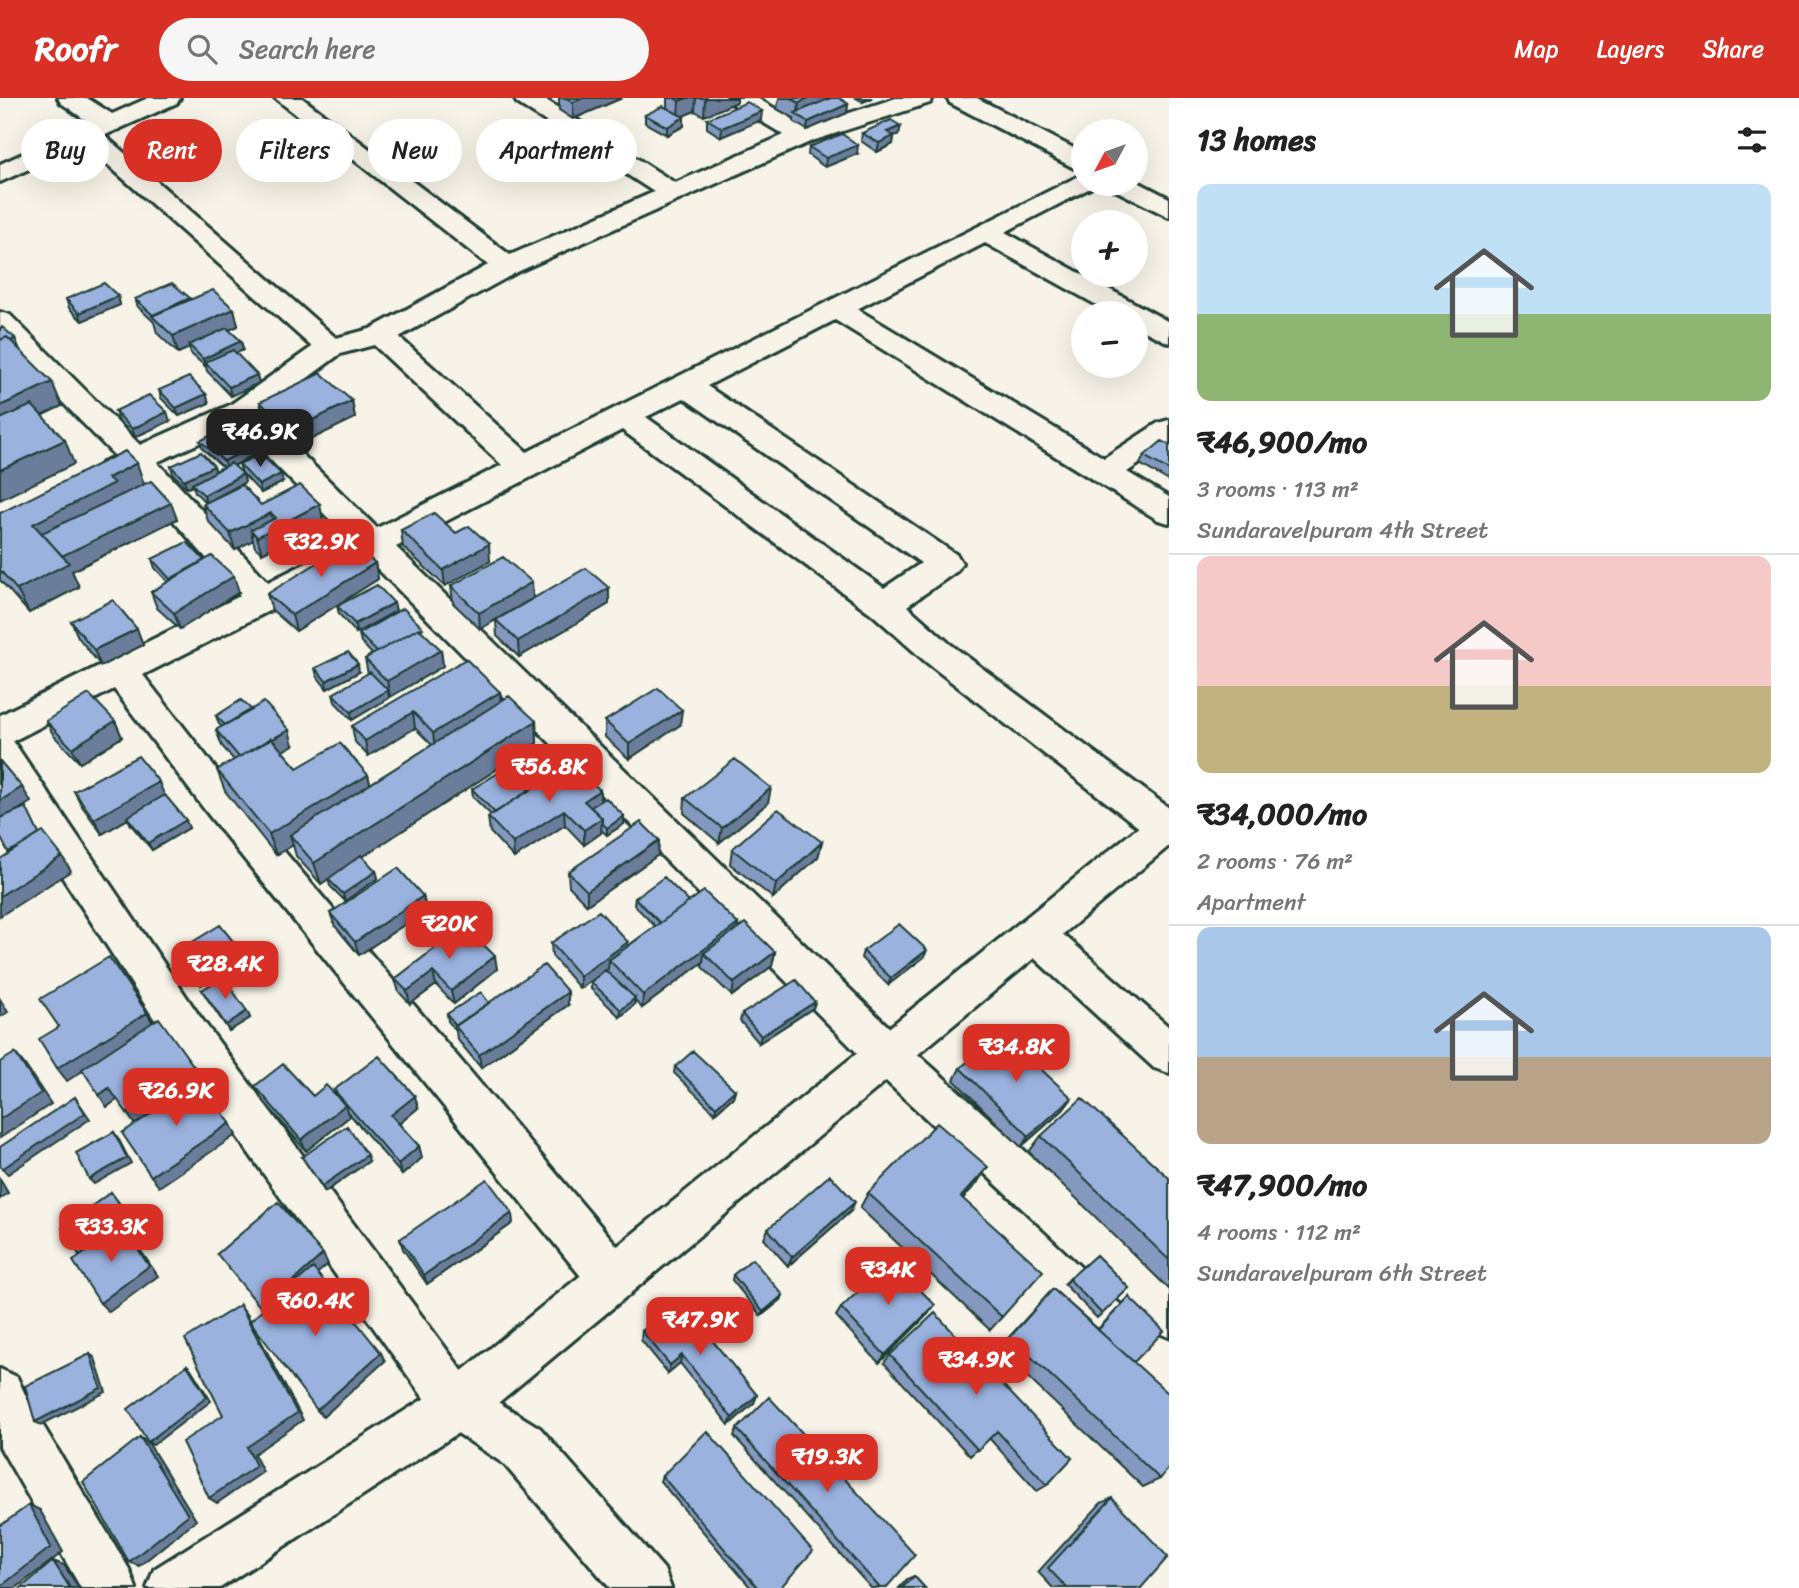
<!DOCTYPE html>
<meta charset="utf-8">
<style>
:root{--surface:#fff;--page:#f6f6f6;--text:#222;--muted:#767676;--line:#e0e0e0;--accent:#d93025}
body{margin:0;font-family:Sriracha,sans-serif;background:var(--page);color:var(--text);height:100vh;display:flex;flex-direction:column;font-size:26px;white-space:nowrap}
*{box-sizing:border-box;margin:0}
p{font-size:23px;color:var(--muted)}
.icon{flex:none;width:38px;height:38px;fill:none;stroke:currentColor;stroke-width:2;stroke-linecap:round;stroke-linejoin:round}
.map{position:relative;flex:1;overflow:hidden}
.sheet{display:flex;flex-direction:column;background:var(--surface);width:630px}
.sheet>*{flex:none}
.guide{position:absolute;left:21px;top:21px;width:665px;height:63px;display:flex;gap:14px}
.needle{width:46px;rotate:229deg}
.buttons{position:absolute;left:1071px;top:21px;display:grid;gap:14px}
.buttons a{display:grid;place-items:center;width:77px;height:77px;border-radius:50%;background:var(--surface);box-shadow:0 7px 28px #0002;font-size:35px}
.price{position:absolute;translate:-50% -60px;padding:0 16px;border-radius:14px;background:var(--accent);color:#fff;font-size:23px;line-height:46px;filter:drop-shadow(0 2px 4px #0008)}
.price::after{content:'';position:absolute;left:50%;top:42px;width:21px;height:16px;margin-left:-10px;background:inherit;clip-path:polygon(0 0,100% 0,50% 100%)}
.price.selected{background:#222;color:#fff}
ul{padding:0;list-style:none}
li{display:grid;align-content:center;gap:14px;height:371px;padding:0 28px}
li+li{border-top:2px solid var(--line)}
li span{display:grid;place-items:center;height:217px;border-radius:14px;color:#555}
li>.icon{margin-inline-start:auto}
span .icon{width:126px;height:126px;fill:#fffc;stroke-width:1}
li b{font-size:30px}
h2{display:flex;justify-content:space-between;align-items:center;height:84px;padding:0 28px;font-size:30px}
.chip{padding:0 24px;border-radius:32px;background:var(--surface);box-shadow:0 7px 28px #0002;font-size:24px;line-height:63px}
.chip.selected{background:var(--accent);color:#fff}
header{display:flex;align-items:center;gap:42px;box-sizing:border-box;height:98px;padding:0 35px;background:var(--accent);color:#fff}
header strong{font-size:33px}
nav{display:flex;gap:38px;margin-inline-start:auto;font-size:24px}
.search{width:490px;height:63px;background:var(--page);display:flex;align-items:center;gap:18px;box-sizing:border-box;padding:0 24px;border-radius:38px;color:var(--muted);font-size:26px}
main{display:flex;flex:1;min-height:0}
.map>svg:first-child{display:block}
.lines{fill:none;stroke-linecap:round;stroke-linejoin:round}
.minor-casing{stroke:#1f3d34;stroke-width:6}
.tertiary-casing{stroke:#1f3d34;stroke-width:6}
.secondary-casing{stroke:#1f3d34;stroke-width:6}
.minor{fill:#f7f3e8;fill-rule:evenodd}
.tertiary{fill:#f7f3e8;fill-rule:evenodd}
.secondary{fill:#f7f3e8;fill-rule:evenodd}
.wall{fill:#8599c0;stroke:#1f3d34;stroke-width:2}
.shaded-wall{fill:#6c7d9c;stroke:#1f3d34;stroke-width:2}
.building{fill:#9bb2df;stroke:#1f3d34;stroke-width:2}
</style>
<header>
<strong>Roofr</strong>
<div class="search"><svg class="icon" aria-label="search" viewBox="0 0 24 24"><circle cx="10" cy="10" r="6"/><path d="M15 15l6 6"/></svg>Search here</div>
<nav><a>Map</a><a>Layers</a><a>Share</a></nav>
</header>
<main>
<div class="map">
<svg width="1169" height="1490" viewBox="0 0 1169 1490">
<rect width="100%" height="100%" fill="#f7f3e8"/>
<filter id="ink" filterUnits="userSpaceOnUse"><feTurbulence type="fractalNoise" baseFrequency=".0143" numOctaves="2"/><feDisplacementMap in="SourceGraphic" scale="14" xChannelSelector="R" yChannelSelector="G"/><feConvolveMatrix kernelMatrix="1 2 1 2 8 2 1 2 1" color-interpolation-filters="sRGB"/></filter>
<g filter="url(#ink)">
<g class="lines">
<defs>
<path id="minor" d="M58,0H87L120,21L123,26L120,31C99,36 78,16 61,5Z
M275,0H302L510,157L654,94L517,5L514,0H543L675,85L784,37L731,5L728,0H757L806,29L896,0H933L930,5L812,43L517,174L399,239L527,354L1083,76V86H1095L1092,89L1005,134L1169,224V245L1136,229V215H1111L985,145L857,211L1104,360L1158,325L1169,322V346L1127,374L1169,399V425L1158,422L835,222L707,288L957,457L962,465L957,473L907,508L950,546L1169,710V747L1155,742L926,564L872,516L622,332L396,449L902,942L1169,1183V1239L1152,1232L872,970L369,462L143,577L234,694L630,1163L636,1180L630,1197L613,1203L596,1197L208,716L114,591L13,643L198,916L475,1290L540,1330L664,1471L671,1490H610L504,1366L441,1324L168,942L0,683V617L240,498L132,376L113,383L102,379L97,372L102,365L115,358L0,240V214L10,217L140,347L230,307L312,249L79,41L76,36L79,31L88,29L97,31L336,240L370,231L488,167ZM374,247L502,367L377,430L260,315L340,256ZM684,300L921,465L884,490L646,319ZM237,328L351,443L268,484L157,364Z
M947,0H977L1083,55V73L1074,70L950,5Z
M1136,83L1169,100V119L1113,91L1109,86H1136Z
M1035,819L1049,824L1169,929V975L1154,970L1021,848L1015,836L1021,824Z
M0,1271L17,1279L27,1301L129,1471L136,1490H81L0,1349Z"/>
<path id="tertiary" d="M1169,710V748L475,1324L220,1490H147L154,1471L441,1290L1156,715Z"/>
<path id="secondary" d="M148,0H180L177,5L0,84V66Z"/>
</defs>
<use href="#minor" class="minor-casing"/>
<use href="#tertiary" class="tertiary-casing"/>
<use href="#secondary" class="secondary-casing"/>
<use href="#minor" class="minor"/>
<use href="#tertiary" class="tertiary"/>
<use href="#secondary" class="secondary"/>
</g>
<path class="wall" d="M559,0H622L573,21L559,12Z
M667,0H737V4L704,18L695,13L682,18L684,28L667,37L645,25V17L667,10Z
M779,0H839L848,6L847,15L807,32L794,24V20L777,11Z
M856,0H872L863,4Z
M707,21L761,22L721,39L707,30Z
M862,35L899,36L894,38L893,46L877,54L861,43Z
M809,49L857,56L825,69L808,57Z
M118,198L120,207L82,223L69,210L66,201Z
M135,201L190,202L234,211L238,228L229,232L241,243L243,252L236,255L259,285L231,298L207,273L206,269L191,256L189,250L178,255L157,235L154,224L138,209Z
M159,292L206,296L209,305L179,318L161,300Z
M352,303L355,320L293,350L264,321L260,304Z
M115,313L170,323L135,339L118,322Z
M200,343L255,356L234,368L243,376L245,384L221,397L323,423L262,455L255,449L253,442L235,452L208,423L203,406L206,405L195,394L193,388L187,390L173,376L171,368H214L215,373L223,369L203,351Z
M1169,347V383L1140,366L1144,358Z
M239,366L283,384L261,395L242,375Z
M144,386L177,421L72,473L79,489L29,515L0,482V415Z
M401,432L456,435L490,463L445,488L403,449Z
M152,461L204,462L239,494L180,531L157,510L151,494L168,484L155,470Z
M375,465L378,481L296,533L272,512L267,496Z
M451,488L533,500L480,531L453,505Z
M609,490V506L519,559L497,538L496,522Z
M394,505L396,513L356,535L339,516L337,508Z
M71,523L137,531L143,547L101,568L78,539Z
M359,536H424L441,552L443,568L390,599L389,597V600L352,622L335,604L333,596L368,576L365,561L372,556L361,544Z
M315,570L359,574L327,591L317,578Z
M500,594L501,604L536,623L537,645L362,759L376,773L378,780L345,803L330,788L328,781L321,786L296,758L293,747L276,757L225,693L217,672L234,662L222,648L216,632L222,629L219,626L216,618L293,647L282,653L297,670L368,677L370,686L432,647L415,630L368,658L355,644L352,628Z
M46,623H115L122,639L80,665L54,638Z
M605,623L680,627L629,661L605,639Z
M472,691L529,692L600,704L624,726L607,737L601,732V735L584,747L565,727L514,760L490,734L488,719L491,717L473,699Z
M74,693L164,697L189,730L152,752L131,727L128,721L102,736L82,708Z
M685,700L768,705L719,745L684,715Z
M659,742L658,757L587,807L569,788L568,774Z
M822,744L818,759L773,800L730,766L732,751Z
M423,798L426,812L359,857L335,828L330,815Z
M635,800L689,804L738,826L737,831L775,854L772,868L732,898L702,869L703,864L642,910L635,903L634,907L620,919L591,891V884L597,879L580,891L552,858L551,845L628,848L655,828L634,807Z
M464,828L497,871L454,906L436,887L410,906L399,894L395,881Z
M178,853L244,860L201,887L181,860Z
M863,853L924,859L888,887L861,860Z
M202,892L247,913L250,920L229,933L206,899Z
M815,904L813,910L759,945L740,923L742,916Z
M489,905L568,907L481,970L457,941L456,933L448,923L447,916Z
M675,969L735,992L733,999L715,1015L674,975Z
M960,970L1072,1000L1063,1012L1021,1049L954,982Z
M255,988L313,998H337L334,992L418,1010L399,1026L419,1048L422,1060L402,1077L347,1013L349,1019L306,1053L261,1000Z
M1041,1038L1169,1080V1191L1029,1054Z
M302,1059L369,1063L325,1094Z
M977,1085L963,1100L1002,1219L990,1232L860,1110L868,1095Z
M850,1114L788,1168L764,1141L768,1131Z
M513,1125L427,1186L403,1151L400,1141Z
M1096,1157L1129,1190L1097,1220L1064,1186Z
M733,1177L783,1197L781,1202L761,1218L732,1182Z
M1053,1191L1098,1231L1129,1199L1134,1264L1160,1381L1143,1389L998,1251Z
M841,1210L928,1216L879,1265L836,1218Z
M642,1233L757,1297L754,1305L729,1327L680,1265L668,1275L641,1242Z
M890,1257L1072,1360L1047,1387L1037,1393L989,1340L970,1358L884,1265Z
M737,1331L886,1490H871L734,1338Z
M662,1378L780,1490H751L660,1383Z
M1112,1400L1141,1490H1053L1038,1474L1101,1405Z
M914,1478L925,1490H899L907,1481Z"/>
<path class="shaded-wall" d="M583,0H622L573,21V4Z
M687,0H696L695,13L678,20L679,3Z
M708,0H737V4L704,18L705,1Z
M808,0H836L798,17L799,5Z
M864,0H872L863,4Z
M848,6L847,15L807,32L808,24Z
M762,13L761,22L721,39L722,30Z
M684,19V28L667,37V29Z
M901,28L899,36L894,38L893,46L877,54L879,45L887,34Z
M858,47L857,56L825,69L826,60Z
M118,198L120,207L82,223L79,215Z
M234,211L238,228L191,249L189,247V250L178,255L173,238Z
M15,240L22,257L0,248Z
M241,243L243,252L208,268L205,264V269L203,261Z
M257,277L259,285L231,298L229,289Z
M52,284L62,308L0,338V308Z
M206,296L209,305L179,318L176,310Z
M352,303L355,320L293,350L290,333Z
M167,314L170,323L135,339L132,331Z
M65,342L74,366L0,402V372Z
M253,348L255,356L226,372L224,363Z
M137,365L145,389L44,450L33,426L108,380Z
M214,368L216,376L192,386L193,388L187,390L184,382Z
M243,376L245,384L206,405L204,397Z
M281,376L283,384L261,395L259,387Z
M171,405L177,421L72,473L79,489L29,515L17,492L61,458Z
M320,406L323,423L262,455L257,439L251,432L253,442L235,452L230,435L271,415L274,430Z
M489,446L490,463L445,488L443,472Z
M375,465L378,481L296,533L292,517Z
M234,478L239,494L180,531L174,515Z
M532,484L533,500L480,531L479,515Z
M609,490V506L519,559L518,543Z
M394,505L396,513L356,535L355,526Z
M137,531L143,547L101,568L94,552Z
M441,552L443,568L390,599L387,583Z
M358,566L359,574L327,591L326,583Z
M388,592L389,600L352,622L351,614Z
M500,594L501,610L435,651L433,635Z
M682,612L680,627L629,661V646Z
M413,614L415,630L368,658L365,643Z
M115,623L122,639L80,665L72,650Z
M536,623L537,645L321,786L314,765Z
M289,632L293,647L245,675L240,660Z
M368,677L373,699L290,737L293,747L276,757L269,736Z
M159,684L165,699L102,736L94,721Z
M22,689L31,704L0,723V703Z
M771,690L768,705L719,745L722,730Z
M600,692V707L590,713L584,703Z
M564,712L565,727L514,760L513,745Z
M624,718V726L607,737V730Z
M602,720L601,735L584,747V732Z
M186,722L189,730L152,752L148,745Z
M659,742L658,757L587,807V793Z
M822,744L818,759L773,800L776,786Z
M62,758L71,773L0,818V798Z
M376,773L378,780L345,803L343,796Z
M423,798L426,812L359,857L355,844Z
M738,826L735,840L704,855L703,864L642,910L643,897Z
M628,844V858L609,862L608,871L580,891V878Z
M927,852L924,859L888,887L891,880Z
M241,853L244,860L201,887L197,880Z
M775,854L772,868L732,898L734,885Z
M495,858L497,871L454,906L451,893Z
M433,874L436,887L410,906L407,893Z
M568,894V907L481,970L479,957Z
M635,900L634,907L620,919L621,912Z
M0,901L8,914L0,919Z
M815,904L813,910L759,945L761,938Z
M247,913L250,920L229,933L226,927Z
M147,915L154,927L67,983L57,970Z
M15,955L25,967L51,1006L0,1040V1021Z
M195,970L202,982L135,1027L127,1015Z
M109,990L118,1001L107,1009L99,997Z
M735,992L733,999L715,1015L716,1009Z
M415,998L418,1010L395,1029L391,1017Z
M75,999L90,1021L8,1076L2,1071Z
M1072,1000L1063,1012L1021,1049L1029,1038Z
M345,1007L349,1019L306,1053L301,1042Z
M230,1025L236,1037L159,1089L151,1078Z
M114,1034L118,1040L131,1065L94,1086L89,1081Z
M419,1048L422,1060L402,1077L398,1066Z
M367,1057L369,1063L325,1094L322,1088Z
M988,1069L977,1085L951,1114L961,1099Z
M0,1081L8,1095L0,1101Z
M111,1094L136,1128L128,1134L158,1178L109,1214L100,1205L86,1165Z
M855,1104L850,1114L788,1168L792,1159Z
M512,1115L513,1125L427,1186L424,1177Z
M323,1156L328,1166L268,1219L262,1211Z
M783,1197L781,1202L761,1218L763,1214Z
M240,1207L247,1216L303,1322L254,1356L263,1374L217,1405L209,1400L247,1349Z
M935,1207L928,1216L879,1265L885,1257Z
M381,1255L385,1263L323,1319L317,1312Z
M90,1256L95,1260L106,1294L41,1327L35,1324Z
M682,1257L680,1265L668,1275L670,1267Z
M187,1267L191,1271L211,1303L153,1347L148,1344Z
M757,1297L754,1305L729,1327L732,1320Z
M140,1339L149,1346L196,1422L139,1468L129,1464Z
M29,1407L40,1412L63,1454L16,1490H0Z
M53,1463L64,1467L79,1490H70Z"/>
<path class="building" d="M566,0H583L573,4Z
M674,0H687L679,3Z
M791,0H808L799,5Z
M831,0H839L848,6L808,24L795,15Z
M747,4L762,13L722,30L707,21Z
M663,8L684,19L667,29L645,17Z
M891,22L901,28L887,34L894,38L879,45L862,35Z
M842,36L858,47L826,60L809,49Z
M104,185L118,198L79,215L66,201Z
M172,185L190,200L153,217L135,201Z
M213,192L234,211L173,238L152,218Z
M2,229L15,240L11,243L7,239L0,242V230Z
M227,230L241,243L203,261L189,247Z
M7,239L52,284L0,308V242Z
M233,252L257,277L229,289L205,264Z
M321,275L352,303L290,333L260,304Z
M189,279L206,296L176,310L159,292Z
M149,297L167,314L132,331L115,313Z
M32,307L65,342L0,372V321Z
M230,327L253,348L224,363L200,343Z
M1162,343L1169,347V372L1144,358Z
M125,353L137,365L108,380L114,385L33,426L69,465L17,492L0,472V415Z
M201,354L214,368L184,382L171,368Z
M261,356L281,376L259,387L239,366Z
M231,365L243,376L204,397L192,386Z
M151,383L171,405L62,458L42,435Z
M242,387L261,407L300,387L320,406L257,439L251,432L276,420L271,415L230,435L203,406Z
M434,415L456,435L469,428L489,446L443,472L401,432Z
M187,444L204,462L170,481L152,461Z
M351,444L375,465L292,517L267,496Z
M212,458L234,478L174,515L151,494Z
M503,459L532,484L479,515L451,488Z
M586,470L609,490L518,543L496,522Z
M377,487L394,505L355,526L337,508Z
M113,502L137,531L94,552L71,523Z
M403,510L423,530L420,532L419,530L377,554L359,536Z
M419,530L441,552L387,583L365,561Z
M348,554L358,566L326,583L315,570Z
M466,561L500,594L433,635L413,614L365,643L352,628Z
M370,574L388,592L351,614L333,596Z
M658,590L682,612L629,646L605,623Z
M89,596L115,623L72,650L46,623Z
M509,598L536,623L314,765L290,737Z
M241,602L252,612L225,627L216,618Z
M264,604L289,632L239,659L216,632Z
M271,640L297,670L340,645L368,677L269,736L217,672Z
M138,658L159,684L94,721L74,693Z
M735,661L771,690L722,730L685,700Z
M0,663L22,689L0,703Z
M572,665L600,692L584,703L602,720L584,732L564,712L513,745L488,719Z
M508,669L529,692L495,715L472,691Z
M165,697L186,722L148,745L127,719Z
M606,700L624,718L607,730L602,725V720L591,709Z
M26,709L39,736L19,749L8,754L0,738V720Z
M778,711L822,744L776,786L732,751Z
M641,724L659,742L587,793L568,774Z
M43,734L62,758L0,798V761Z
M361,757L376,773L343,796L328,781Z
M398,770L423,798L355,844L330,815Z
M664,779L689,804L660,825L635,800Z
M704,793L738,826L643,897L609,862Z
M599,813L628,844L580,878L551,845Z
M745,825L775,854L734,885L704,855Z
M899,826L927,852L891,880L863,853Z
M220,827L241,853L197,880L178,853Z
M464,828L495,858L451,893L433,874L407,893L395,881Z
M109,859L147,915L57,970L39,941L59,929L40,901Z
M544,867L568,894L479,957L455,928Z
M605,872L635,900L621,912L591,884Z
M223,879L247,913L226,927L202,892Z
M796,882L815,904L761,938L742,916Z
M481,894L489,905L456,928L447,916Z
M159,920L195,970L127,1015L109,990L99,997L82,971Z
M1002,935L1072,1000L1029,1038L960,970Z
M693,953L735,992L716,1009L675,969Z
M15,955L41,995L0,1021V964Z
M379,958L415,998L391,1017L419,1048L398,1066L334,992Z
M283,966L313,998L326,987L345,1007L301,1042L255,988Z
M200,983L230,1025L151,1078L122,1035Z
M75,999L85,1015L2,1071L0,1067V1049Z
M1082,1000L1169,1080V1162L1041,1038Z
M937,1025L988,1069L961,1099L1043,1173L1002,1219L868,1095Z
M347,1028L367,1057L322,1088L302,1059Z
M114,1034L127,1060L89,1081L76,1055Z
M830,1077L855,1104L792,1159L768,1131Z
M487,1081L512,1115L424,1177L400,1141Z
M111,1094L132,1123L123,1129L122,1128L80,1158L62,1130Z
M278,1104L323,1156L262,1211L217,1156Z
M122,1128L149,1168L100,1205L73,1163Z
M1096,1157L1129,1190L1102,1216L1069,1181Z
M752,1161L783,1197L763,1214L733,1177Z
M891,1162L935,1207L885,1257L841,1210Z
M313,1170L381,1255L317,1312L250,1223Z
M1053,1191L1169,1296V1370L1160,1381L1010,1239Z
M1129,1199L1164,1233L1134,1264L1098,1232Z
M680,1203L757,1297L732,1320L682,1257L670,1267L642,1233Z
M240,1207L297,1315L247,1349L256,1368L209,1400L182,1344L223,1317L185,1241Z
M935,1215L1072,1360L1047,1387L997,1333L978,1352L890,1257Z
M90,1256L101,1290L35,1324L25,1288Z
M187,1267L207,1299L148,1344L128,1311Z
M769,1299L915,1457L886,1490H880L737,1331Z
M707,1333L813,1453L780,1490H758L662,1378Z
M140,1339L188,1417L129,1464L83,1384Z
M1112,1400L1168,1459L1141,1490H1067L1048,1470Z
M29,1407L51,1449L0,1489V1428Z
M53,1463L70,1490H21Z
M914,1478L925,1490H902Z"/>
</g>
</svg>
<div class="buttons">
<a><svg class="needle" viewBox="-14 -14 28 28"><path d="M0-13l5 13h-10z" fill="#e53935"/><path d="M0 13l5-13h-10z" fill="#767676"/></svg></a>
<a>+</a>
<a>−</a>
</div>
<b class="price selected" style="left:260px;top:371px">₹46.9K</b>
<b class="price" style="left:321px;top:481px">₹32.9K</b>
<b class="price" style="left:549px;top:706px">₹56.8K</b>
<b class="price" style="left:449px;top:863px">₹20K</b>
<b class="price" style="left:225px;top:903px">₹28.4K</b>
<b class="price" style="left:1016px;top:986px">₹34.8K</b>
<b class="price" style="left:176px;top:1030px">₹26.9K</b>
<b class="price" style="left:111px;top:1166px">₹33.3K</b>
<b class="price" style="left:888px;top:1209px">₹34K</b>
<b class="price" style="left:315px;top:1240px">₹60.4K</b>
<b class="price" style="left:700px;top:1259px">₹47.9K</b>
<b class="price" style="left:976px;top:1299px">₹34.9K</b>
<b class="price" style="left:827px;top:1396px">₹19.3K</b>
<div class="guide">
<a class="chip">Buy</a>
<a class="chip selected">Rent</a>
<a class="chip">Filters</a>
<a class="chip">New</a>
<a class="chip">Apartment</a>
</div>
</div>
<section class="sheet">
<h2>13 homes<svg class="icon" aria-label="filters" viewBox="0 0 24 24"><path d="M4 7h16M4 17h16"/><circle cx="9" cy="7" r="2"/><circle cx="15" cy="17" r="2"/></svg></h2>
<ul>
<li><span style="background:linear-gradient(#bfe0f5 60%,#8fb573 0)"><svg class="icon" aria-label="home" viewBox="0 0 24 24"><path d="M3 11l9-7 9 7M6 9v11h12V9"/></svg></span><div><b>₹46,900/mo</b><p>3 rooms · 113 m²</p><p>Sundaravelpuram 4th Street</p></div></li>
<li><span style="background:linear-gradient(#f6c9c9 60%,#c2b280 0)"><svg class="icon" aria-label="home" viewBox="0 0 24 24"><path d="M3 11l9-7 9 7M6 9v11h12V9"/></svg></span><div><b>₹34,000/mo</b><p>2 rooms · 76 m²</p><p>Apartment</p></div></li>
<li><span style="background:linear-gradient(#a9c7e8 60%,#b9a48a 0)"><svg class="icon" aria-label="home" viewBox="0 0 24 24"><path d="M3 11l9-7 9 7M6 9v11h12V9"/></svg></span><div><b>₹47,900/mo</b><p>4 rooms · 112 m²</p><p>Sundaravelpuram 6th Street</p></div></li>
</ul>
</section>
</main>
